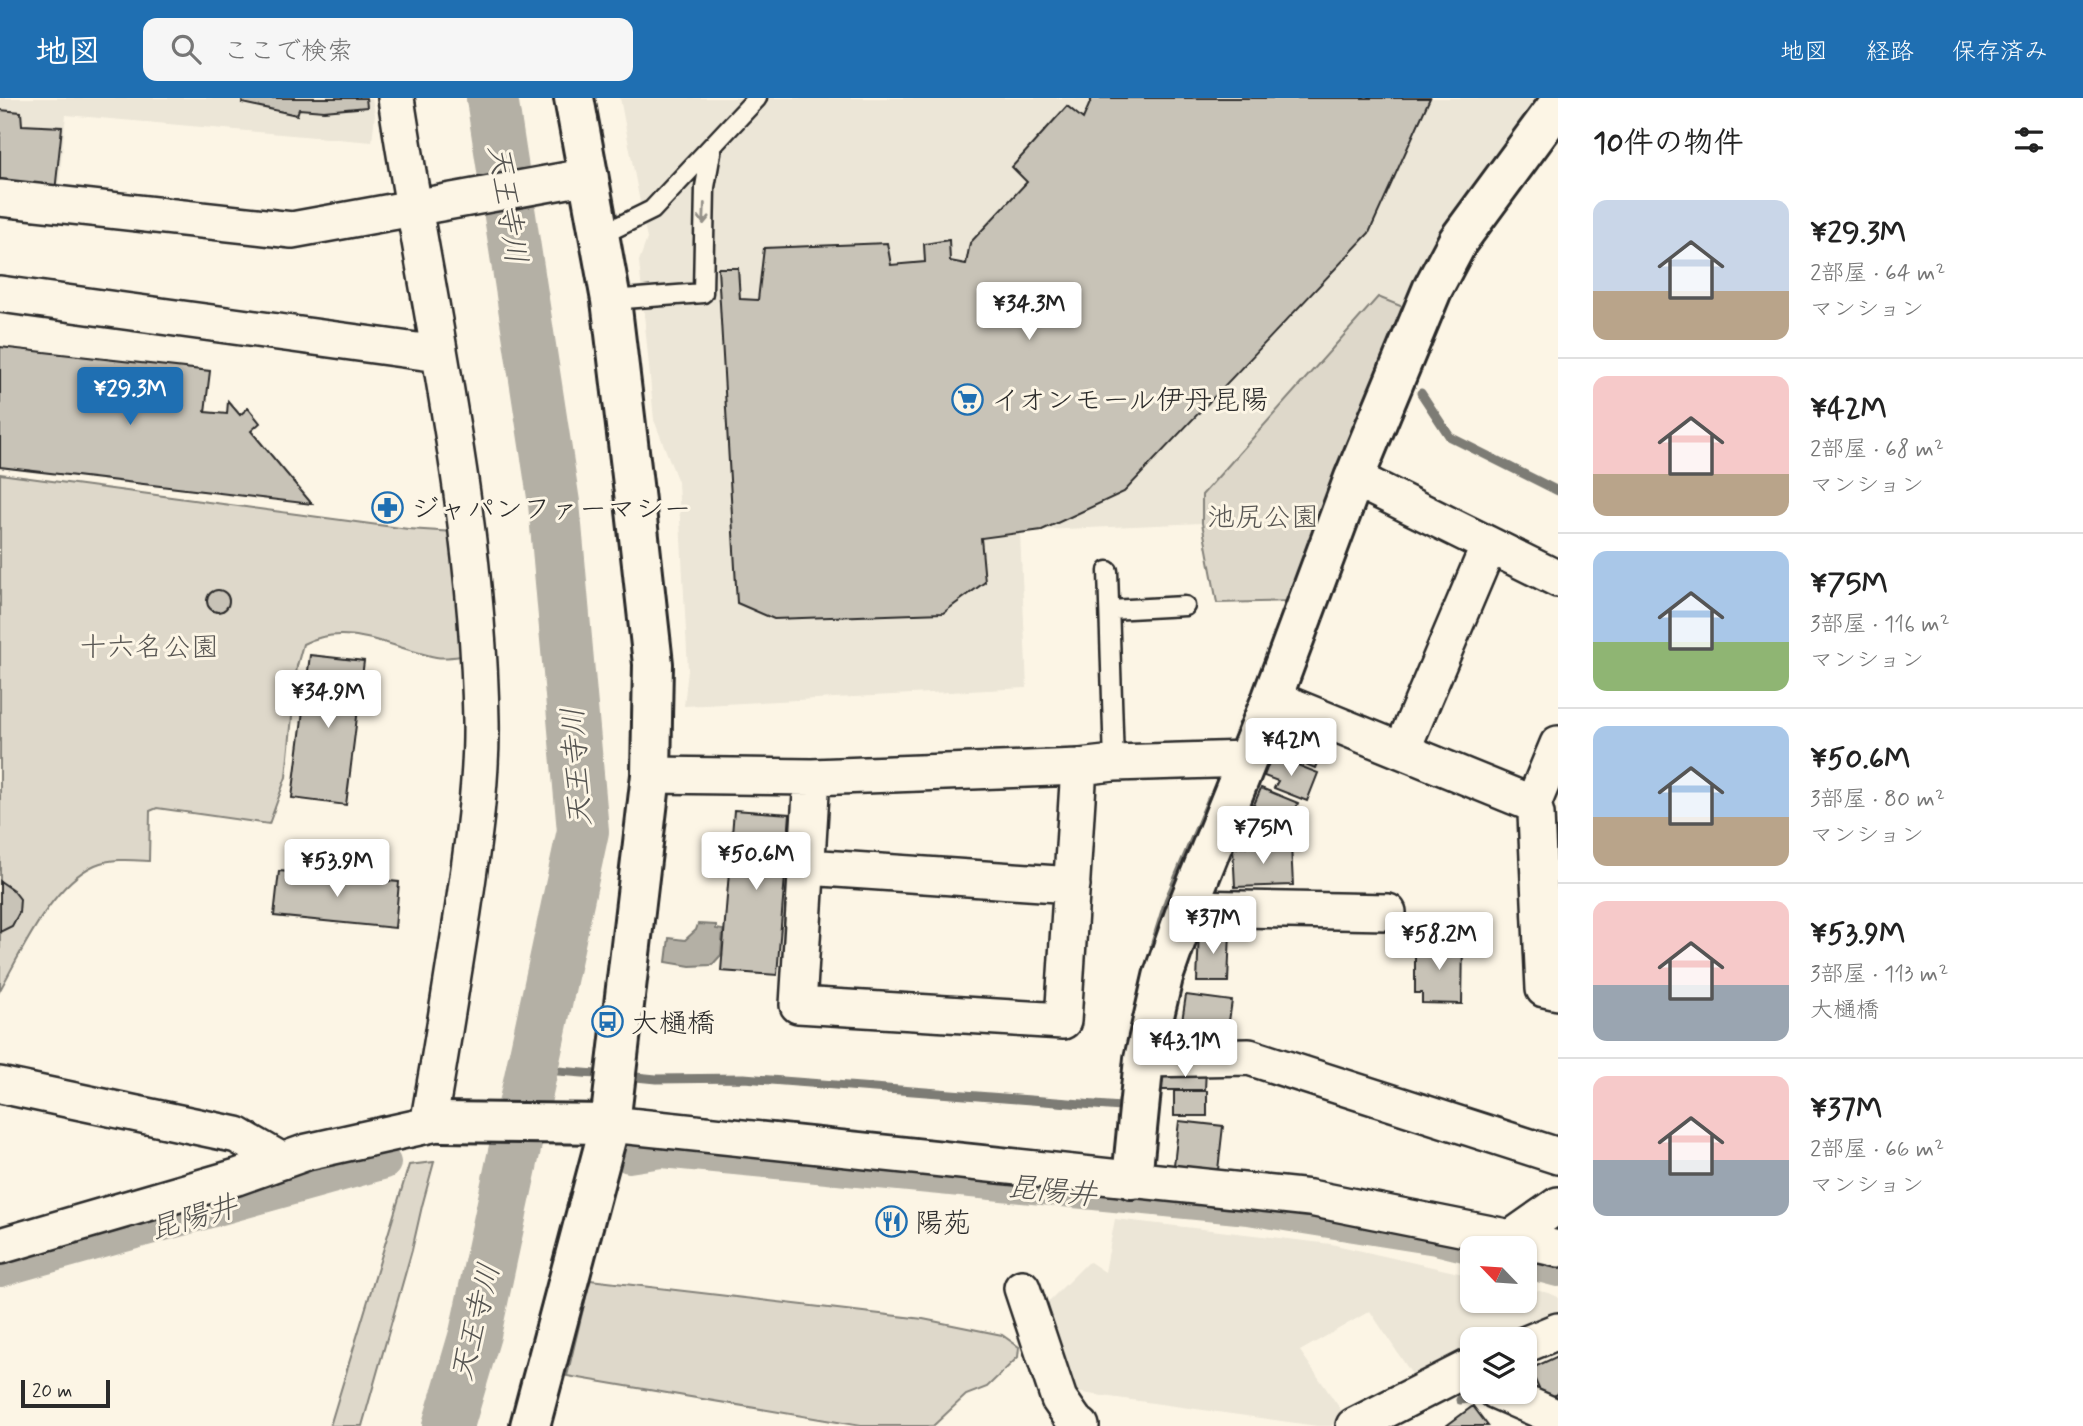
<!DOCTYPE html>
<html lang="ja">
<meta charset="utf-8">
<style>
:root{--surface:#fff;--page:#f6f6f6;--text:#222;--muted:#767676;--line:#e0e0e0;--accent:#1f6fb2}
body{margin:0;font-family:Mynerve,"Klee One",sans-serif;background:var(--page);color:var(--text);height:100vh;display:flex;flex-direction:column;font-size:26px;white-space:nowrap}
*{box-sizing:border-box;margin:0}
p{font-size:23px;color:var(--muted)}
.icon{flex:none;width:38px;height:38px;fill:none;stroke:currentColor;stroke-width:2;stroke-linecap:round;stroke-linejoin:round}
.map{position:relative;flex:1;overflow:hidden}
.panel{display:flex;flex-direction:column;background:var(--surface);width:525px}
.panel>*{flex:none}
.needle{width:46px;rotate:295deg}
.buttons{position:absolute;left:1460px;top:1138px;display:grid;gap:14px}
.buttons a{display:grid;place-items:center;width:77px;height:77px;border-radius:14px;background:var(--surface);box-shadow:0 2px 5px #0004;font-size:35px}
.scale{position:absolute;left:21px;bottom:18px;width:89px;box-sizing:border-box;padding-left:7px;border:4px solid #2b2b2b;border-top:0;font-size:19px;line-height:24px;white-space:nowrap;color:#2b2b2b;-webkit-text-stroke:5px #fcf5e5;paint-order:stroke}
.price{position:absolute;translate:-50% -60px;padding:0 16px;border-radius:7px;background:#fff;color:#222;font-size:23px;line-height:46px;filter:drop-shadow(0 2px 4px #0008)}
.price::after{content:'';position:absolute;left:50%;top:42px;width:21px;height:16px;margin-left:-10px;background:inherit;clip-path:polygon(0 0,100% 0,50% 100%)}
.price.active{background:var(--accent);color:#fff}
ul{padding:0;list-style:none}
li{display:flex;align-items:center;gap:21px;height:175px;padding:0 35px}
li+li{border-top:2px solid var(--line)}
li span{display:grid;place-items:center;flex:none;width:196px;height:140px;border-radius:14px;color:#555}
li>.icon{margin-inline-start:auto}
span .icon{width:84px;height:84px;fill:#fffc;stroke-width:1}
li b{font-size:30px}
h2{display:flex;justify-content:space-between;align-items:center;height:84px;padding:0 35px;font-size:30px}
header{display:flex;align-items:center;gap:42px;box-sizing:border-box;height:98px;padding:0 35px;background:var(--accent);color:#fff}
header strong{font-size:33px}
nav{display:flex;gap:38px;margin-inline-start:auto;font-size:24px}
.search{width:490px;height:63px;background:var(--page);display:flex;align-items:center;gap:18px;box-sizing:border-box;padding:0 24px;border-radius:14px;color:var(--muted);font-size:26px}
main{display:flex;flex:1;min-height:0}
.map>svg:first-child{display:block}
.built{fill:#ece6d7}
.green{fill:#ded8ca;stroke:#84827a;stroke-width:2}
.water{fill:#b4b0a5;stroke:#7d7b74;stroke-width:2}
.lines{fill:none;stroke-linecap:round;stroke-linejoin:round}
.stream{stroke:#7d7b74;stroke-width:9}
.canal{stroke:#b4b0a5;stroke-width:32}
.river{stroke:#b4b0a5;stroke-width:52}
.building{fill:#c8c3b7;stroke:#2b2b2b;stroke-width:2}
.lane-casing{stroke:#2b2b2b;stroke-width:23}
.street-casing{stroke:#2b2b2b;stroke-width:40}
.secondary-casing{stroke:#2b2b2b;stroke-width:44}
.lane{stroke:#fcf5e5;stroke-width:18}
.street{stroke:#fcf5e5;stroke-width:35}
.secondary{stroke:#fcf5e5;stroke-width:38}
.oneway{stroke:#949088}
.labels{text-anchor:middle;stroke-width:6;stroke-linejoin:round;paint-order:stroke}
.poi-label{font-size:28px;fill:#2b2b2b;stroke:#fcf5e5;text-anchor:start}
.park-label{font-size:28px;fill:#585653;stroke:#fcf5e5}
.water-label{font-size:30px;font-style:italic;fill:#545350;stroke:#fcf5e5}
</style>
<header>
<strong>地図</strong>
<div class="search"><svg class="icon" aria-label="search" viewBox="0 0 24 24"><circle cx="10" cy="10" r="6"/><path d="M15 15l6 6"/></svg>ここで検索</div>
<nav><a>地図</a><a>経路</a><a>保存済み</a></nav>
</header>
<main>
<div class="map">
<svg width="1558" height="1328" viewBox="0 0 1558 1328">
<rect width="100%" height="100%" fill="#fcf5e5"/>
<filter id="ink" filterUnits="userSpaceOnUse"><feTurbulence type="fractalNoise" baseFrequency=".0143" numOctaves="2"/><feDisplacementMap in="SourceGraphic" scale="14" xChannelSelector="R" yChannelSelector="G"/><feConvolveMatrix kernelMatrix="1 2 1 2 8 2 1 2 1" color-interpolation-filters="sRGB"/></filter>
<g filter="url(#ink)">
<path class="built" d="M0,0H372L375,16L372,44L66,17L58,95L0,90Z
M620,0H1543L1408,211L1378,199L1202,397V425L1042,432L1020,435L1027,590L684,608L688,572L678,384L654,322L639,163L647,141Z
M1115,1121L1331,1146L1472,1178V1202H1524V1190L1549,1195L1558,1199V1214L1501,1241H1472V1255L1415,1281L1370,1213L1300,1253L1346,1319L1331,1328H1317L1060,1292L1043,1209L1087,1165L1090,1164L1105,1174Z"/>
<path class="green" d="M1378,199L1408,211L1296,503L1217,505L1202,425V397Z
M0,376L408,431L455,434L469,557C459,558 447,561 436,559C392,550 347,523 303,546L297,568L286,679L269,726L157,710L150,713L149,763C132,762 112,760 95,767C52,786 22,853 0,892Z
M434,1064L422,1108L412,1152L362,1328H330L409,1067Z
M590,1182L923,1221L1002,1237L1019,1249L1018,1259L987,1289L966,1297L933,1328H861L567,1278Z"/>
<path class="water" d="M698,826L716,827V831L723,832L721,857L712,867L690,868L666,864L669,840L685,842L696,832Z"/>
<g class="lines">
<path class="stream" d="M1421,295L1450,339L1558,393
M1154,848L1168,803L1211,701
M533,971L608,977
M626,978L656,981L744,980L1121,1009L1123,998
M1460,1302L1483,1299L1489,1302"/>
<path class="canal" d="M629,1059L662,1054L1248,1111L1436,1141L1472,1150
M1524,1164L1558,1173
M0,1173L385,1065"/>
<path class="river" d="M448,1328L475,1236L583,733L554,405L492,0"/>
</g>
<path class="building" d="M243,0H366L367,9L324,13L299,11L297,17L242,5Z
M1092,0H1430L1369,135L1124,394L1042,432L981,440L985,484L943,515L774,521L737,505L718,170H738L740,201L758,202L764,150L887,145L891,167L925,164L924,146L949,142L950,163L966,166L970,145L1027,84L1012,69L1067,8L1083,21Z
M0,12L21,14L22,27L62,29L55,94L0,87Z
M0,249L210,273L205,314L227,316L228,303L240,317L248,310L260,325L251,333L312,406L0,369Z
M207 503a11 11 0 1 1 22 0a11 11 0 1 1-22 0Z
M310,557L364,563L346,707L292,700Z
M1279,627L1298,634L1301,629L1327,640L1315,670L1288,659L1293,648L1274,641Z
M1272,657L1318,675L1307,703L1274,690L1278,683L1264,678Z
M1261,690L1298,705L1283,743L1245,728Z
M734,712L790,716L777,877L721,873Z
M1291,747L1293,787L1235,789L1233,749Z
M279,773L399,784L395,830L274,818Z
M0,783L13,792L20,801L19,815L12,828L0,834Z
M1199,832L1230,833L1228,884H1197Z
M1415,845H1463L1462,906L1422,905V895H1415Z
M1186,897L1232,903L1225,950L1179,943Z
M1171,970H1206L1205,992H1162V979Z
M1174,993H1207V1018H1174Z
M1179,1023L1223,1028L1218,1072L1174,1067Z
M1558,1258V1296L1544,1302L1530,1271Z
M1473,1308L1488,1328H1446Z"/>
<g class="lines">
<defs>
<path id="lane" d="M601,137L652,112L757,0
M611,202L703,195L705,89L712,49
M1108,473L1114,665
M1110,512L1185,508"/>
<path id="street" d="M396,0C427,205 478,415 481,623C482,684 472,752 463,813C452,884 441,955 428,1027
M0,100L292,132L590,78
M0,196L439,256
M1354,380L1558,481
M1272,600L1533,706
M1558,646L1533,706L1536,716L1544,891L1558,894
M1402,652L1489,447
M651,677L812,679L798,907L1063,923L1079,669
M812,679L1079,669L1114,665L1247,661
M807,769L1072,787
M1187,810L1388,814
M1144,961L1249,959L1558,1058
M0,987L237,1037L282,1063
M610,1026L1310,1100L1511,1140L1558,1151
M1511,1140L1558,1107
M0,1148L237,1079L307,1054L442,1024
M1022,1190L1059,1301L1077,1327L1081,1328
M1524,1247L1558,1233
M1496,1293L1558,1320
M1354,1328L1472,1268"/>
<path id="secondary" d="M442,1024L610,1026
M1132,1081L1144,961L1163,879L1187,810L1272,600L1354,380L1432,192L1458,143L1558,7
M530,1328L610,1026L651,677L653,566L635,403L611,202L574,0"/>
</defs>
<use href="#lane" class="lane-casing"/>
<use href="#street" class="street-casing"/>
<use href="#secondary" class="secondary-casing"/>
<use href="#lane" class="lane"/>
<use href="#street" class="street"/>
<use href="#secondary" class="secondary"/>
</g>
<defs><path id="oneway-shaft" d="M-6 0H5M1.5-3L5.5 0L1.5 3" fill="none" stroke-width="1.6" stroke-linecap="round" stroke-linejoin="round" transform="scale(1.75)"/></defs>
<use class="oneway" href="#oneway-shaft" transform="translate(704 116) rotate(92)"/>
</g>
<defs>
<symbol id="supermarket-ring" viewBox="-11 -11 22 22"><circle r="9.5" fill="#fcf5e5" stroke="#1f6fb2" stroke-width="1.5"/><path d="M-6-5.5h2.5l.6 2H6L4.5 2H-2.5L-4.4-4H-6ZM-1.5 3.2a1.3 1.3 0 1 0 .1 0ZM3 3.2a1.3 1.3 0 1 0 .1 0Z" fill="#1f6fb2"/></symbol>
<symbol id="pharmacy-ring" viewBox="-11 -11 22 22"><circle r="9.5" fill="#fcf5e5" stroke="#1f6fb2" stroke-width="1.5"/><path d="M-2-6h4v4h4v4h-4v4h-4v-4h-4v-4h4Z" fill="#1f6fb2"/></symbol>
<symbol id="bus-ring" viewBox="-11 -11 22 22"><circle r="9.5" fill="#fcf5e5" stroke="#1f6fb2" stroke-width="1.5"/><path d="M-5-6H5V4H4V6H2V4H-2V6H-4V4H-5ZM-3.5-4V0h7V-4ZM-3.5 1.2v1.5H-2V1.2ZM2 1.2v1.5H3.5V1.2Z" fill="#1f6fb2"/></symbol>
<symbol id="restaurant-ring" viewBox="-11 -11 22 22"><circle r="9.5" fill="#fcf5e5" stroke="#1f6fb2" stroke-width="1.5"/><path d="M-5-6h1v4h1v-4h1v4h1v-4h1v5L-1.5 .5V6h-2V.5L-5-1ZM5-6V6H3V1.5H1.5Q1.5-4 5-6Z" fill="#1f6fb2"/></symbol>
</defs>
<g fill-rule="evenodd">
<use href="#supermarket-ring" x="950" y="284" width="35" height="35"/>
<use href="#pharmacy-ring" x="370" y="392" width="35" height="35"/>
<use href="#bus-ring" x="590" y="906" width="35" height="35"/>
<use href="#restaurant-ring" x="874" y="1106" width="35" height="35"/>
</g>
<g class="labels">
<g class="poi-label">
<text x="991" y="311">イオンモール伊丹昆陽</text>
<text x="411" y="420">ジャパンファーマシー</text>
<text x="631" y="934">大樋橋</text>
<text x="915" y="1134">陽苑</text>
</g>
<g class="park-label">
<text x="1263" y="428">池尻公園</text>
<text x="149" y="558">十六名公園</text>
</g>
<g class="water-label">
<text transform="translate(508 106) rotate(81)" y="10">天王寺川</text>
<text transform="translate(576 669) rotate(-94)" y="10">天王寺川</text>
<text transform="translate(1052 1092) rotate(6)" y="10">昆陽井</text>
<text transform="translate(193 1119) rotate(-16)" y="10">昆陽井</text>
<text transform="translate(475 1224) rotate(-76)" y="10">天王寺川</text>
</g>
</g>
</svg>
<div class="buttons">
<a><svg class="needle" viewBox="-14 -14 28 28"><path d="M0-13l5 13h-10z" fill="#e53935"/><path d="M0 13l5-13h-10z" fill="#767676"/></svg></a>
<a><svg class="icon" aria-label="layers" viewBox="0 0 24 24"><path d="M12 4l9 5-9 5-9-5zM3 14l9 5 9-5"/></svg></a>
</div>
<div class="scale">20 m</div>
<b class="price" style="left:1029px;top:244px">¥34.3M</b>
<b class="price active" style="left:130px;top:329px">¥29.3M</b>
<b class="price" style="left:328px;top:632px">¥34.9M</b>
<b class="price" style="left:1291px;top:680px">¥42M</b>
<b class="price" style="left:1263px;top:768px">¥75M</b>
<b class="price" style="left:756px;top:794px">¥50.6M</b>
<b class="price" style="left:337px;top:801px">¥53.9M</b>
<b class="price" style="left:1213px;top:858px">¥37M</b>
<b class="price" style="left:1439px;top:874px">¥58.2M</b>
<b class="price" style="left:1185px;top:981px">¥43.1M</b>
</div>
<section class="panel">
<h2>10件の物件<svg class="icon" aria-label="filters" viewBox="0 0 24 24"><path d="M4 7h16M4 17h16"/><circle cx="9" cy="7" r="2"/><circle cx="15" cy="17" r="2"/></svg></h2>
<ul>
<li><span style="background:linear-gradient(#c9d6e8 65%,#b9a48a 0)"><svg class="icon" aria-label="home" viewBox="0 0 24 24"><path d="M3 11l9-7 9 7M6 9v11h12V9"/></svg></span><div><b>¥29.3M</b><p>2部屋 · 64 m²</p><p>マンション</p></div></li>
<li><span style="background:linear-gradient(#f6c9c9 70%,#b9a48a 0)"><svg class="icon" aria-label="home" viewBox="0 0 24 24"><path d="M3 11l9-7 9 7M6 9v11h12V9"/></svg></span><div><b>¥42M</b><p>2部屋 · 68 m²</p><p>マンション</p></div></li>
<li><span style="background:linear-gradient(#a9c7e8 65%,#8fb573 0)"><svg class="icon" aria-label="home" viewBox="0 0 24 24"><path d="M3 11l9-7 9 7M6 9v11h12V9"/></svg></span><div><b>¥75M</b><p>3部屋 · 116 m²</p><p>マンション</p></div></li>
<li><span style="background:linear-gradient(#a9c7e8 65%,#b9a48a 0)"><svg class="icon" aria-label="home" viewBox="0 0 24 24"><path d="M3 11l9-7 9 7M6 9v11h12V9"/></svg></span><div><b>¥50.6M</b><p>3部屋 · 80 m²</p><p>マンション</p></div></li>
<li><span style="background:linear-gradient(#f6c9c9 60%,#9aa5b1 0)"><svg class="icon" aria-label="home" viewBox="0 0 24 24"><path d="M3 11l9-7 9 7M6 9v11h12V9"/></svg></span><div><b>¥53.9M</b><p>3部屋 · 113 m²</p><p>大樋橋</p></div></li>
<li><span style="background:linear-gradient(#f6c9c9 60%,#9aa5b1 0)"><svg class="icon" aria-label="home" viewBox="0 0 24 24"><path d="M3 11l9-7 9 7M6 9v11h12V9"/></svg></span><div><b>¥37M</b><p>2部屋 · 66 m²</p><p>マンション</p></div></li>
</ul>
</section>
</main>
